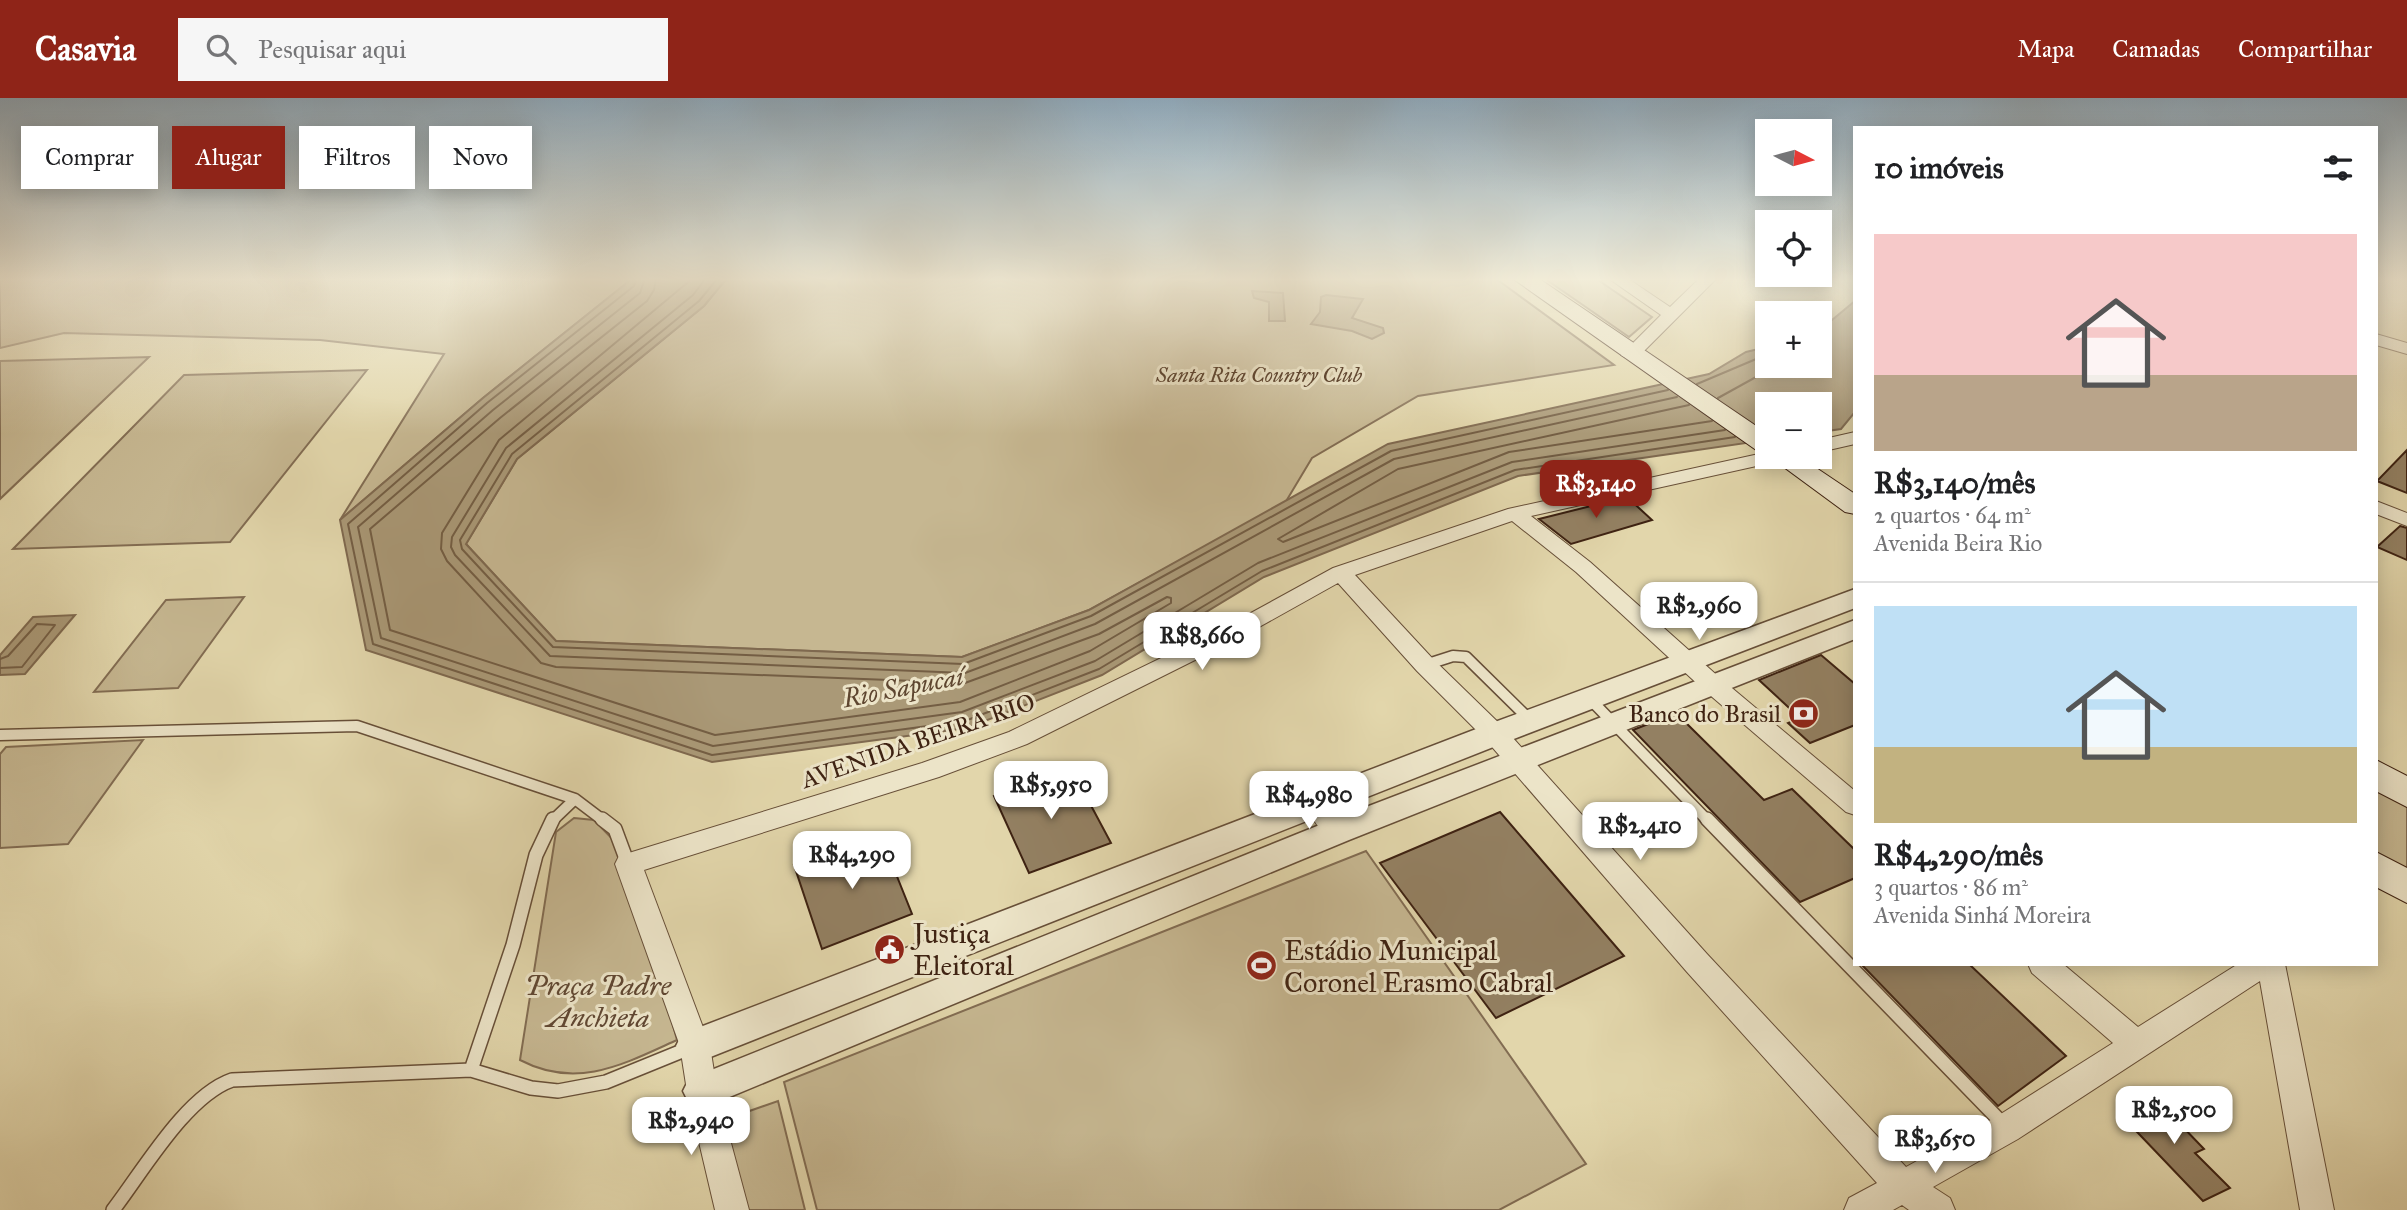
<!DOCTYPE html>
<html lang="pt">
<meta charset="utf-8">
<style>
:root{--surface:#fff;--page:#f6f6f6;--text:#202124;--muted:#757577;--line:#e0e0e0;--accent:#8f2418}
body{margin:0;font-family:"IM FELL Great Primer",serif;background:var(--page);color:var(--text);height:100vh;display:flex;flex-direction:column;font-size:26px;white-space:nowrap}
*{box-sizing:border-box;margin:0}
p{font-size:23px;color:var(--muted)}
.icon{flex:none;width:38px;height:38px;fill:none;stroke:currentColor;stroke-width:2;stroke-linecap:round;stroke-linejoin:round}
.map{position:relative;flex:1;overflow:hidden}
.side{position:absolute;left:1853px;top:28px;width:525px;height:840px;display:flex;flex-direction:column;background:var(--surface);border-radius:0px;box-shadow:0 4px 18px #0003}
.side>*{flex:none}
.hud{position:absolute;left:21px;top:28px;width:665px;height:63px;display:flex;gap:14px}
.needle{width:46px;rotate:96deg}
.fabs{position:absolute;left:1755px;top:21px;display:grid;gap:14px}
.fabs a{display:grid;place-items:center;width:77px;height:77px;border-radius:0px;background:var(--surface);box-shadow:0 4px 18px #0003;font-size:35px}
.price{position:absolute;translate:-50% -60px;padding:0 16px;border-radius:14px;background:#fff;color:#222;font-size:23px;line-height:46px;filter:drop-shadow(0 2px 4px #0008)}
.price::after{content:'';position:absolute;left:50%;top:42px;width:21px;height:16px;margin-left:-10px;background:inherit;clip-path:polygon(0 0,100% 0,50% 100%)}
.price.current{background:var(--accent);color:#fff}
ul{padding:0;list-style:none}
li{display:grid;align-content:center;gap:14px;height:371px;padding:0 21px}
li+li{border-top:2px solid var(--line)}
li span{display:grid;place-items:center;height:217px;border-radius:0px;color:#555}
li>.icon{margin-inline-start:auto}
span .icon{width:126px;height:126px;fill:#fffc;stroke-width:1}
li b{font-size:30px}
h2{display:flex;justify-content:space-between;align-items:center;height:84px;padding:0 21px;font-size:30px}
.tag{padding:0 24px;border-radius:0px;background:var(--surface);box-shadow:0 4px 18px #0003;font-size:24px;line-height:63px}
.tag.current{background:var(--accent);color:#fff}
header{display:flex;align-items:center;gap:42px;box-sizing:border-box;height:98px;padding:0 35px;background:var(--accent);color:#fff}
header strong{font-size:33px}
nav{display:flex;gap:38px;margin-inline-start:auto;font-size:24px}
.search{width:490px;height:63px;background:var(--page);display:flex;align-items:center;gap:18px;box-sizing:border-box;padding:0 24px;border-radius:0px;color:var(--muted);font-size:26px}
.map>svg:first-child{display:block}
.green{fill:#c6b791;stroke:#826c52;stroke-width:2}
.water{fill:#a97;stroke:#7f694f;stroke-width:2}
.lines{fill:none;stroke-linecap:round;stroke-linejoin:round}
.shore{stroke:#745e44;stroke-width:2}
.building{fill:#938062;stroke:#3e2212;stroke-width:2}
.service-far1-casing{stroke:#674f38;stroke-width:13}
.service-casing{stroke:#674f38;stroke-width:16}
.minor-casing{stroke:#674f38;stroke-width:2}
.tertiary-casing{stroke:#674f38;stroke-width:3}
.secondary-casing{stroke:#3e2212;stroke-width:2}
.service-far1{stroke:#ece4c8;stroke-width:10}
.service{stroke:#ece4c8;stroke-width:13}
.minor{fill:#ece4c8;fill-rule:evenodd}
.tertiary{fill:#ece4c8;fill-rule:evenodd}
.secondary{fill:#ece4c8;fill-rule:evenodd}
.labels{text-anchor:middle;stroke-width:6;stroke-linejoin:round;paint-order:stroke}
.far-park-label{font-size:21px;font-style:italic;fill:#604732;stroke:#ece4c8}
.poi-label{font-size:24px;fill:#3e2212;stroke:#ece4c8;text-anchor:end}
.street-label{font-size:24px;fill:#3e2212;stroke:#ece4c8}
.water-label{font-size:26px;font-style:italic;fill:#5e4630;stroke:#ece4c8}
.near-poi-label{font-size:28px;fill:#3e2212;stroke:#ece4c8;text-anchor:start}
.near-park-label{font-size:28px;font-style:italic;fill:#604732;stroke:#ece4c8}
</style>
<header>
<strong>Casavia</strong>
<div class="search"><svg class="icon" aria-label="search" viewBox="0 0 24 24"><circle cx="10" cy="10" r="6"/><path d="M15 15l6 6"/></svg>Pesquisar aqui</div>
<nav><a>Mapa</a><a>Camadas</a><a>Compartilhar</a></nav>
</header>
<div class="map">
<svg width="2407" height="1112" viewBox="0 0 2407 1112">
<rect width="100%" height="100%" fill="#e2d6ab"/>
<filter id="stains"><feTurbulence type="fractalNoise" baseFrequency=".00286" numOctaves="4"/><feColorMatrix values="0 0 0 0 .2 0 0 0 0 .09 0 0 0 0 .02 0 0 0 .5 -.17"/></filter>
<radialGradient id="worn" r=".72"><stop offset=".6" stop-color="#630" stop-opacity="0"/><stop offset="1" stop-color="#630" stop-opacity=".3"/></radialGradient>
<path class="green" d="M0,180H633L483,300L340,422L444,256L320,242L64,235L0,250Z
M727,180H1495L1614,267L1418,298L1312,360L1285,405L1089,512L962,559L556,543L466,446L517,361L704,208Z
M1544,180H1595L1652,219L1629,239Z
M149,259L0,401V263Z
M367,272L230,444L13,451L184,277Z
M244,499L178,590L94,594L166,502Z
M143,642L68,746L0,750V656L6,649Z
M2376,684L2407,705V777L2377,756Z
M574,720L594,722L626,755L677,942C624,966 577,992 520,962L556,734Z
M1366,753L1586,1066L1499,1112H817L784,984Z
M778,1003L805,1112H745L724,1022Z"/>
<path class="water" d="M633,180H727L704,208L517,361L466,446L556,543L962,559L1089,512L1388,346L1709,276L1746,254L1767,249L1768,268H1820V232L1855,203V314L1841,331L1820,334V306H1768L1767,342L1518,378L1264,479L1102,577L967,630L712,664L366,552L340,422L483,300Z
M1252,193L1283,195L1285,223H1269V204L1254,200Z
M1326,197L1363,201L1352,220L1383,230L1384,235L1372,241L1352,233L1311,226L1320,214L1321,199Z
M75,517L25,576L0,577V557L33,519Z"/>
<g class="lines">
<path class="shore" d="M637,180L634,188L487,305L348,426L373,546L712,657L965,623L1099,571L1262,473L1515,372L1735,339
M645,180L640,195L493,312L358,429L381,540L713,648L962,614L1095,563L1258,465L1512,364L1725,332
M656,180L654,192L647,203L500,320L370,431L390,532L715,637L960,604L1090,553L1171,505V500L1167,499L1099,536L965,585L556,569L541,565L447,463L441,451L442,435L499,342L693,180
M706,180L693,197L506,350L452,439L451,449L455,457L550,558L965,575L1095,526L1394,361L1677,299
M718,180L699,203L512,356L460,442L462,451L553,549L963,566L1091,518L1391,353L1668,292
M1697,286L1768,256
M1718,300L1756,279L1785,268
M1689,307L1398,371L1278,441L1283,444L1509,354L1712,323
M0,561L8,558L37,526L55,527L22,569L0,570"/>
</g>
<path class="building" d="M2407,352V395L2377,383Z
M1627,399L1652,422L1571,446L1539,421Z
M2400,428L2407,430V462L2377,449Z
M1821,557L1855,586V627L1810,645L1788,625L1800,620L1759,582Z
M1676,615L1764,702L1792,691L1855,752V780L1800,804L1633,632Z
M1072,672L1111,745L1029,775L994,698Z
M1500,714L1624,858L1496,920L1380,765Z
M880,736L912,816L822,851L794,767Z
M1861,866H1969L2066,958L1998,1008Z
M2153,998L2204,1051L2195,1055L2230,1090L2203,1103L2118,1014Z"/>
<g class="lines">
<defs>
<path id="service-far1" d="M1425,567L1453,558L1466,559L1531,623
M1589,600L1708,723
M0,637L357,628L575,701L604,723
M552,723L575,701"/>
<path id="service" d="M602,721L615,731L628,766
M1707,721L2005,1028
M471,972L513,847L536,757L553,721
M113,1112C143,1073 186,998 232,982L471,972L531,990L558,993L606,984L692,949"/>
<path id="minor" d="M1608,180H1627L1670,209L1700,180H1717L1636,261L1630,262L1621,257L1661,217Z
M2376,236L2407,245V256L2376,247Z
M1855,334V346L1820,354V342Z
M1768,354V359H1780L1770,365L1531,418L1590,464L1720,580L1855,693V717L1846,714L1704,592L1576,474L1512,423L1355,477L1433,561L1504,630L1707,856L1906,1069L1996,1019L2113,945L2032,875L2028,866H2063L2138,929L2238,866H2285L2334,1112H2300L2260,883L2018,1041L1933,1089L1950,1100L1955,1112H1909L1902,1107L1893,1112H1844L1849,1100L1877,1085L1687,874L1486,642L1417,573L1338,485L1243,538L1027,646L939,679L644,772L710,948L717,993L749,1112H715L687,993L680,948L615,766L619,758L922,665L1009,634L1227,528L1333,470L1508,411Z
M2376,403L2407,415V428L2376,416Z
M1317,695C1332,700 1344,719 1351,733L1347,740C1326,747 1313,722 1304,705L1308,698Z"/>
<path id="tertiary" d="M1855,491V510L1506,644L708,960L695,965L682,960L676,948L682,936L1484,628Z
M1855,522V541L1349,742L715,1005L702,1011L689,1005L683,993L689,981L1327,724Z"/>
<path id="secondary" d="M1512,180H1538L1768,336V356L1759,354Z
M1770,359H1800L1855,396V416L1845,414Z
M2376,662L2407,678V709L2376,693Z
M2376,754L2407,770V805L2376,789Z"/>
</defs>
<use href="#service-far1" class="service-far1-casing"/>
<use href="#service" class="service-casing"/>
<use href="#minor" class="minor-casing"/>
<use href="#tertiary" class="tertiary-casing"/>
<use href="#secondary" class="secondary-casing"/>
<use href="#service-far1" class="service-far1"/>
<use href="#service" class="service"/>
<use href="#minor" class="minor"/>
<use href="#tertiary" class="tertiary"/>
<use href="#secondary" class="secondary"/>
</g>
<linearGradient id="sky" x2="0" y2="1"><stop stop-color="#8fa9bb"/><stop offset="0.54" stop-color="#f2edd9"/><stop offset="1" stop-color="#f2edd9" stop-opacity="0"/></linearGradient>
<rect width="2407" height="336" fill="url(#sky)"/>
<defs>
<symbol id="bank-disc" viewBox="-11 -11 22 22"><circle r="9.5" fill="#8f2418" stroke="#ece4c8"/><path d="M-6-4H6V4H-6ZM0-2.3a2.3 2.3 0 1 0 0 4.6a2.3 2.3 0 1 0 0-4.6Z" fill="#fff"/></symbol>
<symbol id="civic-disc" viewBox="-11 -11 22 22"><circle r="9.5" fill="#8f2418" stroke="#ece4c8"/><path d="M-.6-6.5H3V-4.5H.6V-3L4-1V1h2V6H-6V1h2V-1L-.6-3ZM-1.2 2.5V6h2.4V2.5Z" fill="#fff"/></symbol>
<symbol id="stadium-disc" viewBox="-11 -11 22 22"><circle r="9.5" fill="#8f2418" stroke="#ece4c8"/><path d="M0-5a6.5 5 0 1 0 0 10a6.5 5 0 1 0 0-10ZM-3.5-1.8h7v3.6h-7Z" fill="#fff"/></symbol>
</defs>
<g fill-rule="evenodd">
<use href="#bank-disc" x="1786" y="598" width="35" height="35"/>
<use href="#civic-disc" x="872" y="834" width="35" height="35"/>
<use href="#stadium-disc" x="1244" y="850" width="35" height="35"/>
</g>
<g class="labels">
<g class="far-park-label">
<text x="1259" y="284">Santa Rita Country Club</text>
</g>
<g class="poi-label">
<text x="1781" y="624">Banco do Brasil</text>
</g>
<g class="street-label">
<text transform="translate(918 643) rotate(-19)" y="8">AVENIDA BEIRA RIO</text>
</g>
<g class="water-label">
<text transform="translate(903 589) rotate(-11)" y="9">Rio Sapucaí</text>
</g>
<g class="near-poi-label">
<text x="913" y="845">Justiça<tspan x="913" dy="32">Eleitoral</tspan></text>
<text x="1284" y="862">Estádio Municipal<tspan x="1284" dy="32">Coronel Erasmo Cabral</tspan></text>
</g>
<g class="near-park-label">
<text x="598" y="897">Praça Padre<tspan x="598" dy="32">Anchieta</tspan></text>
</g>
</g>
<rect width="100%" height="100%" filter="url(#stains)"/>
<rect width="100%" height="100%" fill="url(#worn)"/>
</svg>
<div class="fabs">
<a><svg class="needle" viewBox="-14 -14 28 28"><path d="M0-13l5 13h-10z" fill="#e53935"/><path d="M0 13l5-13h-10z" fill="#757577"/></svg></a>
<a><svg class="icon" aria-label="locate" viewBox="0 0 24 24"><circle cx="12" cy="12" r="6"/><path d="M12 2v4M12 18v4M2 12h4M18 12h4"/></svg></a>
<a>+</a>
<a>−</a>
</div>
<b class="price current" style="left:1596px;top:422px">R$3,140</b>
<b class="price" style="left:1699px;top:544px">R$2,960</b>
<b class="price" style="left:1202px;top:574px">R$8,660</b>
<b class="price" style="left:1051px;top:723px">R$5,950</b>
<b class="price" style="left:1309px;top:733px">R$4,980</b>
<b class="price" style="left:1640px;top:764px">R$2,410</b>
<b class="price" style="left:852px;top:793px">R$4,290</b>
<b class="price" style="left:2174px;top:1048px">R$2,500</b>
<b class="price" style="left:691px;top:1059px">R$2,940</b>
<b class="price" style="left:1935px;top:1077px">R$3,650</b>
<div class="hud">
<a class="tag">Comprar</a>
<a class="tag current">Alugar</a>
<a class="tag">Filtros</a>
<a class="tag">Novo</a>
</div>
<section class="side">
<h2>10 imóveis<svg class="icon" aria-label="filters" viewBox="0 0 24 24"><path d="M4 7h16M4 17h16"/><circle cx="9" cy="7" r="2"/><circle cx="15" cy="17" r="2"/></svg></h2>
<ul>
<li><span style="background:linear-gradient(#f6c9c9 65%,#b9a48a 0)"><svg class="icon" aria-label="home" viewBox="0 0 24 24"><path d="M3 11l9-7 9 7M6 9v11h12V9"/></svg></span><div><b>R$3,140/mês</b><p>2 quartos · 64 m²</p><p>Avenida Beira Rio</p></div></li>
<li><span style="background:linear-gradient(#bfe0f5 65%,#c2b280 0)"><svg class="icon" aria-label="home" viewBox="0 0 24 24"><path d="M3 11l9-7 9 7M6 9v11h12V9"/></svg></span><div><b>R$4,290/mês</b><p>3 quartos · 86 m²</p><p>Avenida Sinhá Moreira</p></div></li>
</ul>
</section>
</div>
